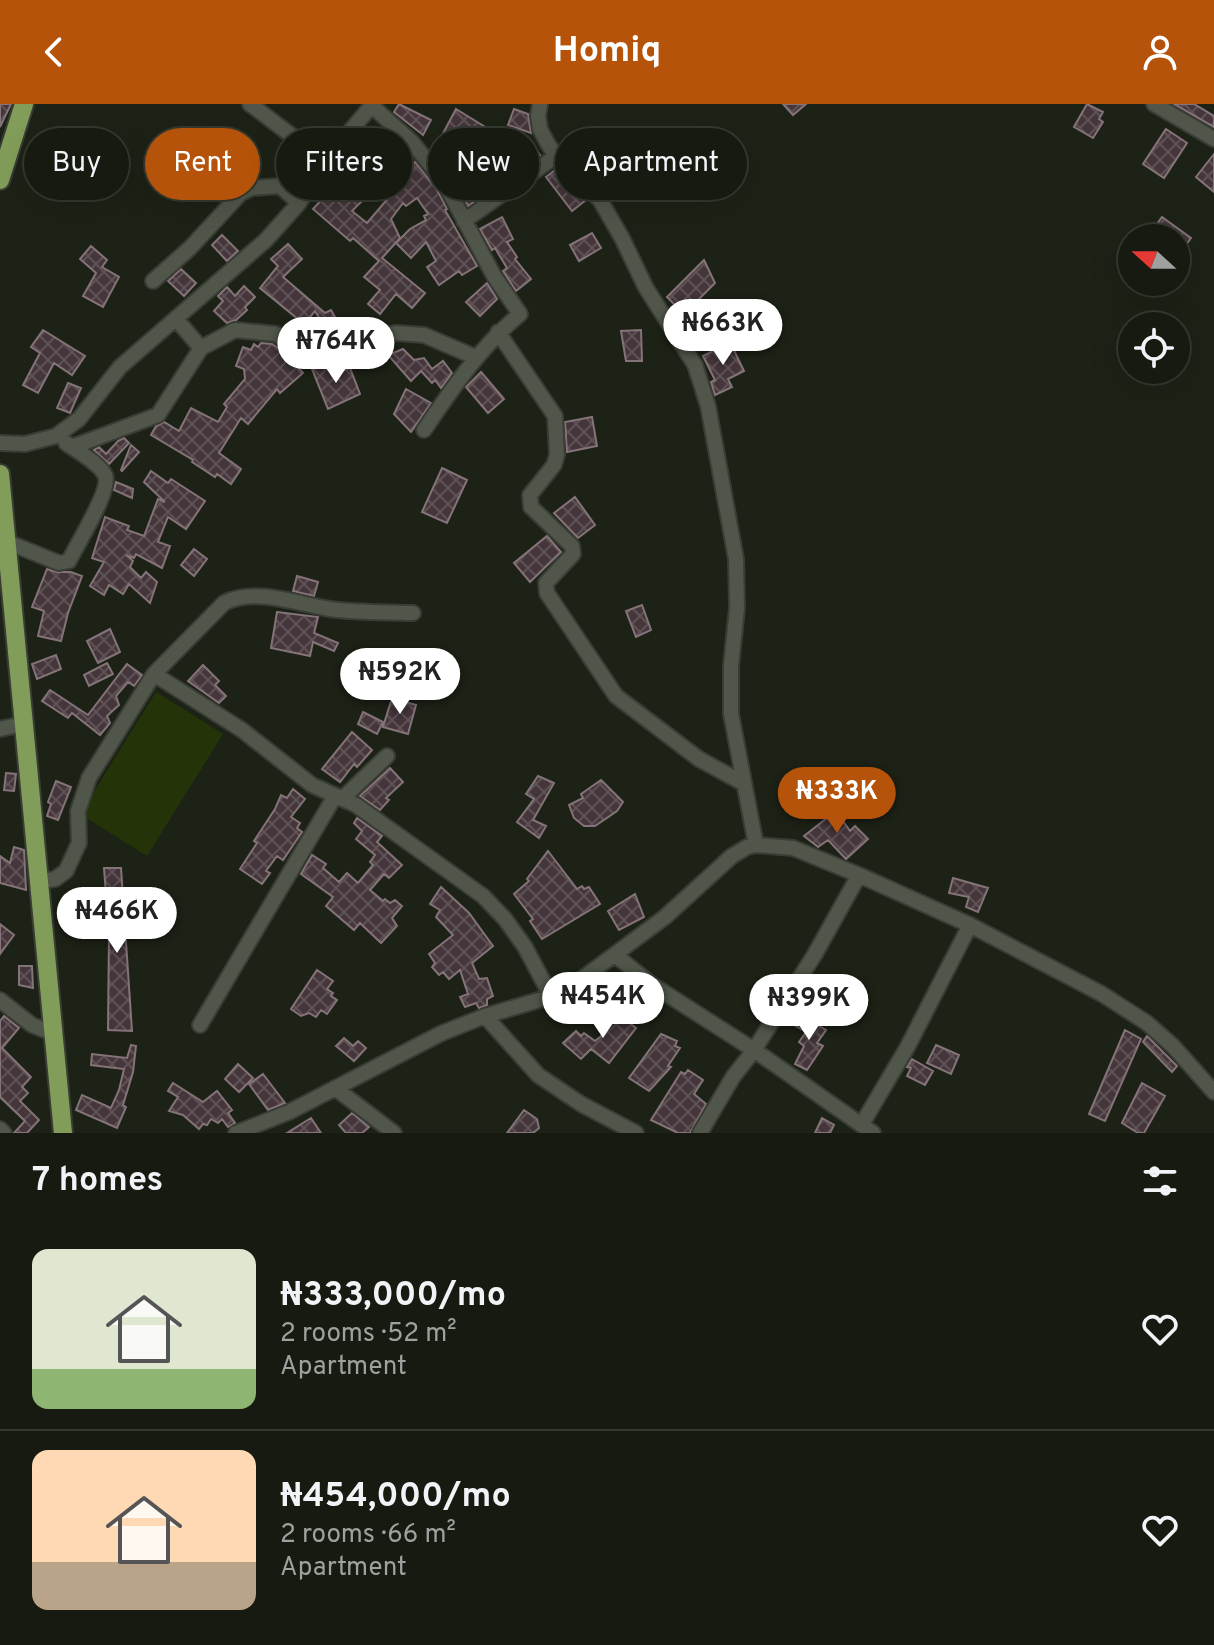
<!DOCTYPE html>
<meta charset="utf-8">
<style>
:root{--surface:#161a10;--page:#23271e;--text:#f1f3f6;--muted:#9ea19f;--line:#353830;--accent:#b45309}
body{margin:0;font-family:Overpass,sans-serif;background:var(--page);color:var(--text);height:100vh;display:flex;flex-direction:column;font-size:30px;white-space:nowrap}
*{box-sizing:border-box;margin:0}
p{font-size:26px;color:var(--muted)}
.icon{flex:none;width:44px;height:44px;fill:none;stroke:currentColor;stroke-width:2;stroke-linecap:round;stroke-linejoin:round}
.map{position:relative;height:1029px;overflow:hidden}
.side{display:flex;flex-direction:column;background:var(--surface);flex:1}
.side>*{flex:none}
.hud{position:absolute;left:24px;top:24px;width:800px;height:72px;display:flex;gap:16px}
.needle{width:52px;rotate:291deg}
.fabs{position:absolute;left:1118px;top:120px;display:grid;gap:16px}
.fabs a{display:grid;place-items:center;width:72px;height:72px;border-radius:50%;background:var(--surface);box-shadow:0 8px 32px #0002,0 0 0 2px var(--line);font-size:40px}
.price{position:absolute;translate:-50% -68px;padding:0 18px;border-radius:28px;background:#fff;color:#222;font-size:26px;line-height:52px;filter:drop-shadow(0 2px 4px #0008)}
.price::after{content:'';position:absolute;left:50%;top:48px;width:24px;height:18px;margin-left:-12px;background:inherit;clip-path:polygon(0 0,100% 0,50% 100%)}
.price.on{background:var(--accent);color:#fff}
ul{padding:0;list-style:none}
li{display:flex;align-items:center;gap:24px;height:200px;padding:0 32px}
li+li{border-top:2px solid var(--line)}
li span{display:grid;place-items:center;flex:none;width:224px;height:160px;border-radius:16px;color:#555}
li>.icon{margin-inline-start:auto}
span .icon{width:96px;height:96px;fill:#fffc;stroke-width:1}
li b{font-size:34px}
h2{display:flex;justify-content:space-between;align-items:center;height:96px;padding:0 32px;font-size:34px}
.pill{padding:0 28px;border-radius:36px;background:var(--surface);box-shadow:0 8px 32px #0002,0 0 0 2px var(--line);font-size:28px;line-height:72px}
.pill.on{background:var(--accent);color:#fff}
header{display:flex;justify-content:space-between;align-items:center;height:104px;padding:0 32px;background:var(--accent);color:#fff;font-size:36px;font-weight:700}
.map>svg:first-child{display:block}
.garden{fill:#243408}
.building{fill:url(#building-cross-hatch);stroke:#847378;stroke-width:2}
.lines{fill:none;stroke-linecap:round;stroke-linejoin:round}
.minor-casing{stroke:#393d35;stroke-width:18}
.major-casing{stroke:#393d35;stroke-width:22}
.minor{stroke:#505649;stroke-width:14}
.major{stroke:#829d59;stroke-width:18}
</style>
<header><svg class="icon" aria-label="back" viewBox="0 0 24 24"><path d="M15 5l-7 7 7 7"/></svg>Homiq<svg class="icon" aria-label="person" viewBox="0 0 24 24"><circle cx="12" cy="8" r="4"/><path d="M4 21q1-7 8-7t8 7"/></svg></header>
<div class="map">
<svg width="1214" height="1029" viewBox="0 0 1214 1029">
<defs>
<pattern id="building-cross-hatch" width="8" height="8" patternUnits="userSpaceOnUse" patternTransform="scale(2)"><rect width="8" height="8" fill="#44363a"/><path d="M0 0l8 8M0 8l8-8" fill="none" stroke="#5e5256"/></pattern>
</defs>
<rect width="100%" height="100%" fill="#1d2216"/>
<path class="garden" d="M156,588L223,630L147,752L80,710Z"/>
<path class="building" d="M0,0H11L0,23Z
M399,0L431,16L423,31L394,8Z
M783,0H806L793,11Z
M1087,0L1103,8L1099,15L1103,18L1093,34L1074,23Z
M1174,0H1194L1214,12V23Z
M456,5L487,24L478,39L460,28L453,42L440,35Z
M514,5L528,10L531,29L508,21Z
M1166,25L1187,39L1164,74L1143,60Z
M530,37L540,51L468,102L449,68L465,59L478,80L493,59L505,50L508,54Z
M615,37L624,61L612,65L608,53L603,55L598,43Z
M1214,50V88L1196,73Z
M415,58L436,84L447,105L445,106L477,162L462,171L459,167L439,181L427,163L436,157L426,138L411,154L396,139L410,125L426,116L424,112L428,110L417,94L406,102L403,99L391,115L400,134L382,154L425,189L412,204L396,190L380,210L368,200L380,186L364,173L379,157L353,134L350,137L313,105L337,79L344,96L363,78L372,87L352,107L367,119L407,72L405,71Z
M555,66L586,96L572,107L546,73Z
M502,113L513,135L507,138L517,153L515,155L531,175L516,187L503,167L507,164L495,144L492,146L480,125Z
M1162,113L1191,134L1176,155V134H1162L1152,127Z
M592,129L601,144L579,157L570,141Z
M222,131L238,147L227,157L212,141Z
M288,140L302,155L283,173L325,209L331,206L343,227L331,234L315,207L304,220L260,184L278,162L271,155Z
M91,142L107,156L102,163L119,173L103,203L83,192L96,169L80,155Z
M704,156L715,179L684,210L667,193Z
M181,165L196,179L184,192L168,177Z
M487,179L497,195L480,212L466,198Z
M244,182L255,193L245,203L247,206L236,216L227,219L214,207L223,197L218,192L227,183L235,192Z
M43,226L85,252L72,271L54,259L38,289L23,281L40,249L31,243Z
M641,226L642,257H626L621,227Z
M730,238L744,267L728,275L732,283L715,291L711,278L715,276L703,252Z
M261,239L272,240L286,249L303,269L280,289L277,285L248,320L241,314L219,349L241,365L231,380L217,370L215,373L192,358L193,356L151,331L156,322L164,318L179,327L191,304L218,318L227,303L224,300L245,275L244,265L236,262L243,243L251,246L254,240L258,243Z
M403,245L414,256L424,254L432,265L443,257L452,269L441,284L435,276L432,279L421,267L411,277L388,251Z
M335,260L337,269L350,264L360,290L328,305L312,265Z
M481,268L504,295L488,309L466,283Z
M68,279L81,284L70,309L57,304Z
M406,285L431,299L411,328L394,310Z
M592,313L597,342L567,348L565,318Z
M124,334L129,339L109,360L94,346L99,343L106,350L118,337Z
M131,341L139,348L122,367L121,366Z
M442,364L467,376L447,419L422,408Z
M151,367L168,379L171,375L205,397L186,425L168,413L158,438L170,442L162,464L136,450L134,454L126,451L133,457L130,463L141,474L146,468L157,478L150,499L129,480L123,490L109,481L104,491L90,482L104,458L92,454L105,413L129,422L127,426L144,432L158,395L165,398L144,378Z
M116,378L133,385L132,394L114,386Z
M575,393L595,421L578,434L554,409Z
M547,432L561,448L530,478L514,459Z
M194,445L207,455L194,472L181,461Z
M47,465L56,468H71L82,472L68,509L61,537L38,532L44,507L32,503Z
M297,472L318,478L314,492L293,487Z
M642,501L651,526L636,533L626,507Z
M277,508L318,513L314,529L338,539L334,547L313,538L310,552L271,544Z
M110,525L120,548L98,559L87,537Z
M56,551L61,565L37,575L32,560Z
M107,559L113,570L89,582L84,571Z
M127,560L142,571L134,582L128,578L116,592L119,601L107,612L110,619L100,631L72,609L68,614L42,597L50,586L88,611Z
M203,561L219,577L215,581L226,592L219,599L188,577Z
M392,594L416,601L408,630L383,623Z
M363,608L383,618L377,630L358,620Z
M352,628L372,646L357,663L354,660L340,678L322,665Z
M390,664L403,678L386,694L389,696L380,706L360,692Z
M6,669L16,670L14,687L4,686Z
M538,672L554,679L533,716L546,722L539,734L517,718L534,695L526,690Z
M601,676L623,698L617,707L595,722H584L574,714L569,701L583,694L581,690Z
M56,677L71,683L58,716L47,712L51,700L48,698Z
M293,685L305,695L291,713L300,719L297,724L302,728L283,756L277,752L266,767L270,769L262,780L240,765L257,739L254,737L275,705L281,691L287,694Z
M836,707L850,727L855,722L868,735L846,755L828,736L818,743L804,732Z
M357,714L382,732L377,738L402,761L389,774L384,770L370,786L383,797L385,795L390,799L395,796L402,802L392,814L397,822L381,839L360,819L354,826L326,802L333,793L301,770L312,751L326,760L323,764L339,778L347,769L358,779L373,761L370,758L375,751L356,735L362,727L354,719Z
M14,743L24,746L26,786L0,779V752L10,759Z
M548,747L577,785L582,782L584,785L589,783L600,800L542,835L530,817L533,815L514,790L529,777L527,775Z
M104,764H121L132,927L108,926L109,830Z
M953,774L988,784L978,808L966,803L969,793L949,789Z
M441,783L469,809L493,842L472,859L479,875L487,874L493,892L487,895V901L479,904L476,899L465,903L460,893L468,890L460,866L449,875L443,868L439,871L432,863L435,859L429,850L453,831L436,813L440,806L430,800Z
M635,790L644,813L619,826L608,807Z
M0,820L14,831L0,850Z
M19,862H32L33,884L19,881Z
M317,866L333,877L327,885L333,889L331,892L337,896L327,910L321,906L316,913L309,909L301,912L291,905Z
M602,894L612,901L608,911L596,900Z
M615,908L636,924L609,959L591,945L581,955L563,939L576,927L581,932L584,929L595,937L606,928Z
M801,911L826,926L817,939L823,942L807,966L795,960L804,942L799,938L806,928L794,921Z
M4,912L19,924L2,944L31,973L22,983L28,989L20,997L39,1016L27,1029H14L25,1017L0,993V917Z
M1125,926L1141,935L1105,1017L1089,1010Z
M661,930L677,937L675,942L680,944L668,962L671,963L649,987L629,974Z
M1147,932L1177,962L1172,968L1143,938Z
M344,934L353,942L358,937L366,944L354,957L336,942Z
M131,941L136,942L133,968L123,1001L126,1003L117,1024L76,1006L82,991L111,1004L119,986L124,965L91,961L92,950L127,954Z
M936,941L959,951L951,970L927,959Z
M912,955L933,967L925,981L907,972L911,964L907,963Z
M238,960L253,974L239,988L225,975Z
M688,966L703,976L694,990L706,1000L690,1029H678L651,1016L681,968L685,970Z
M263,970L285,999L268,1006L249,980Z
M173,979L203,998L217,987L232,1006L228,1009L235,1019L228,1023L222,1015L218,1019L211,1015L207,1021L203,1020L199,1025L183,1011L169,1007L178,993L168,987Z
M1142,979L1165,992L1144,1029H1138L1122,1019Z
M524,1006L537,1015L539,1024L533,1029H507Z
M352,1009L369,1023L362,1029H346L339,1021Z
M311,1014L321,1029H287Z
M822,1014L834,1021L830,1029H815Z"/>
<g class="lines">
<defs>
<path id="minor" d="M250,0L325,57
M540,0L538,12L540,25L548,40L556,52L600,96L622,134L646,184L695,261L708,302L736,455L737,504L731,562V610L756,741
M1154,0L1214,35
M372,2L411,37L444,78L494,172L520,210C480,243 453,284 424,326
M464,117L556,52
M153,177L190,144L241,89L252,84L280,82L299,99
M176,215L201,244
M498,228L555,312L557,351L554,361L530,391L531,403L572,442L573,450L546,479L547,489L616,592L699,655L743,679
M0,339L25,340L56,332L79,315L120,263L266,136L299,99L325,57L373,0
M72,343L158,311L201,244L235,226L276,230L310,254L322,253L375,233L395,229L424,231L475,253
M5,437L59,459L69,457C77,440 112,385 105,371C99,359 77,347 66,339
M154,570L242,626L312,681L356,701L483,792L505,815L525,843L552,894
M0,625L23,620
M342,695L387,652
M38,778L55,775L66,767L79,739L78,707L89,674L154,570L224,499C255,483 297,500 330,505C357,509 386,508 413,509
M615,851L651,880L754,946L873,1029
M0,896L32,921L52,929
M485,912L538,971L581,1000L636,1029
M200,921L335,692
M335,984L394,1029
M862,1020L908,942L970,821
M0,1025L4,1029
M236,1029L289,1008L442,929L485,912L563,889L665,813L732,752L747,743L756,741L793,744L859,771L970,821L1102,890L1147,919L1173,942L1214,988
M700,1029L733,973L754,946L815,850L859,771"/>
<path id="major" d="M0,76L24,0
M0,370L63,1029"/>
</defs>
<use href="#minor" class="minor-casing"/>
<use href="#major" class="major-casing"/>
<use href="#minor" class="minor"/>
<use href="#major" class="major"/>
</g>
</svg>
<div class="fabs">
<a><svg class="needle" viewBox="-14 -14 28 28"><path d="M0-13l5 13h-10z" fill="#e53935"/><path d="M0 13l5-13h-10z" fill="#9ea19f"/></svg></a>
<a><svg class="icon" aria-label="locate" viewBox="0 0 24 24"><circle cx="12" cy="12" r="6"/><path d="M12 2v4M12 18v4M2 12h4M18 12h4"/></svg></a>
</div>
<b class="price" style="left:723px;top:263px">₦663K</b>
<b class="price" style="left:336px;top:281px">₦764K</b>
<b class="price" style="left:400px;top:612px">₦592K</b>
<b class="price on" style="left:837px;top:731px">₦333K</b>
<b class="price" style="left:117px;top:851px">₦466K</b>
<b class="price" style="left:603px;top:936px">₦454K</b>
<b class="price" style="left:809px;top:938px">₦399K</b>
<div class="hud">
<a class="pill">Buy</a>
<a class="pill on">Rent</a>
<a class="pill">Filters</a>
<a class="pill">New</a>
<a class="pill">Apartment</a>
</div>
</div>
<section class="side">
<h2>7 homes<svg class="icon" aria-label="filters" viewBox="0 0 24 24"><path d="M4 7h16M4 17h16"/><circle cx="9" cy="7" r="2"/><circle cx="15" cy="17" r="2"/></svg></h2>
<ul>
<li><span style="background:linear-gradient(#dfe7d0 75%,#8fb573 0)"><svg class="icon" aria-label="home" viewBox="0 0 24 24"><path d="M3 11l9-7 9 7M6 9v11h12V9"/></svg></span><div><b>₦333,000/mo</b><p>2 rooms · 52 m²</p><p>Apartment</p></div><svg class="icon" aria-label="heart" viewBox="0 0 24 24"><path d="M12 20l-8-8c-3-5 5-10 8-4 3-6 11-1 8 4z"/></svg></li>
<li><span style="background:linear-gradient(#ffd9b3 70%,#b9a48a 0)"><svg class="icon" aria-label="home" viewBox="0 0 24 24"><path d="M3 11l9-7 9 7M6 9v11h12V9"/></svg></span><div><b>₦454,000/mo</b><p>2 rooms · 66 m²</p><p>Apartment</p></div><svg class="icon" aria-label="heart" viewBox="0 0 24 24"><path d="M12 20l-8-8c-3-5 5-10 8-4 3-6 11-1 8 4z"/></svg></li>
</ul>
</section>
